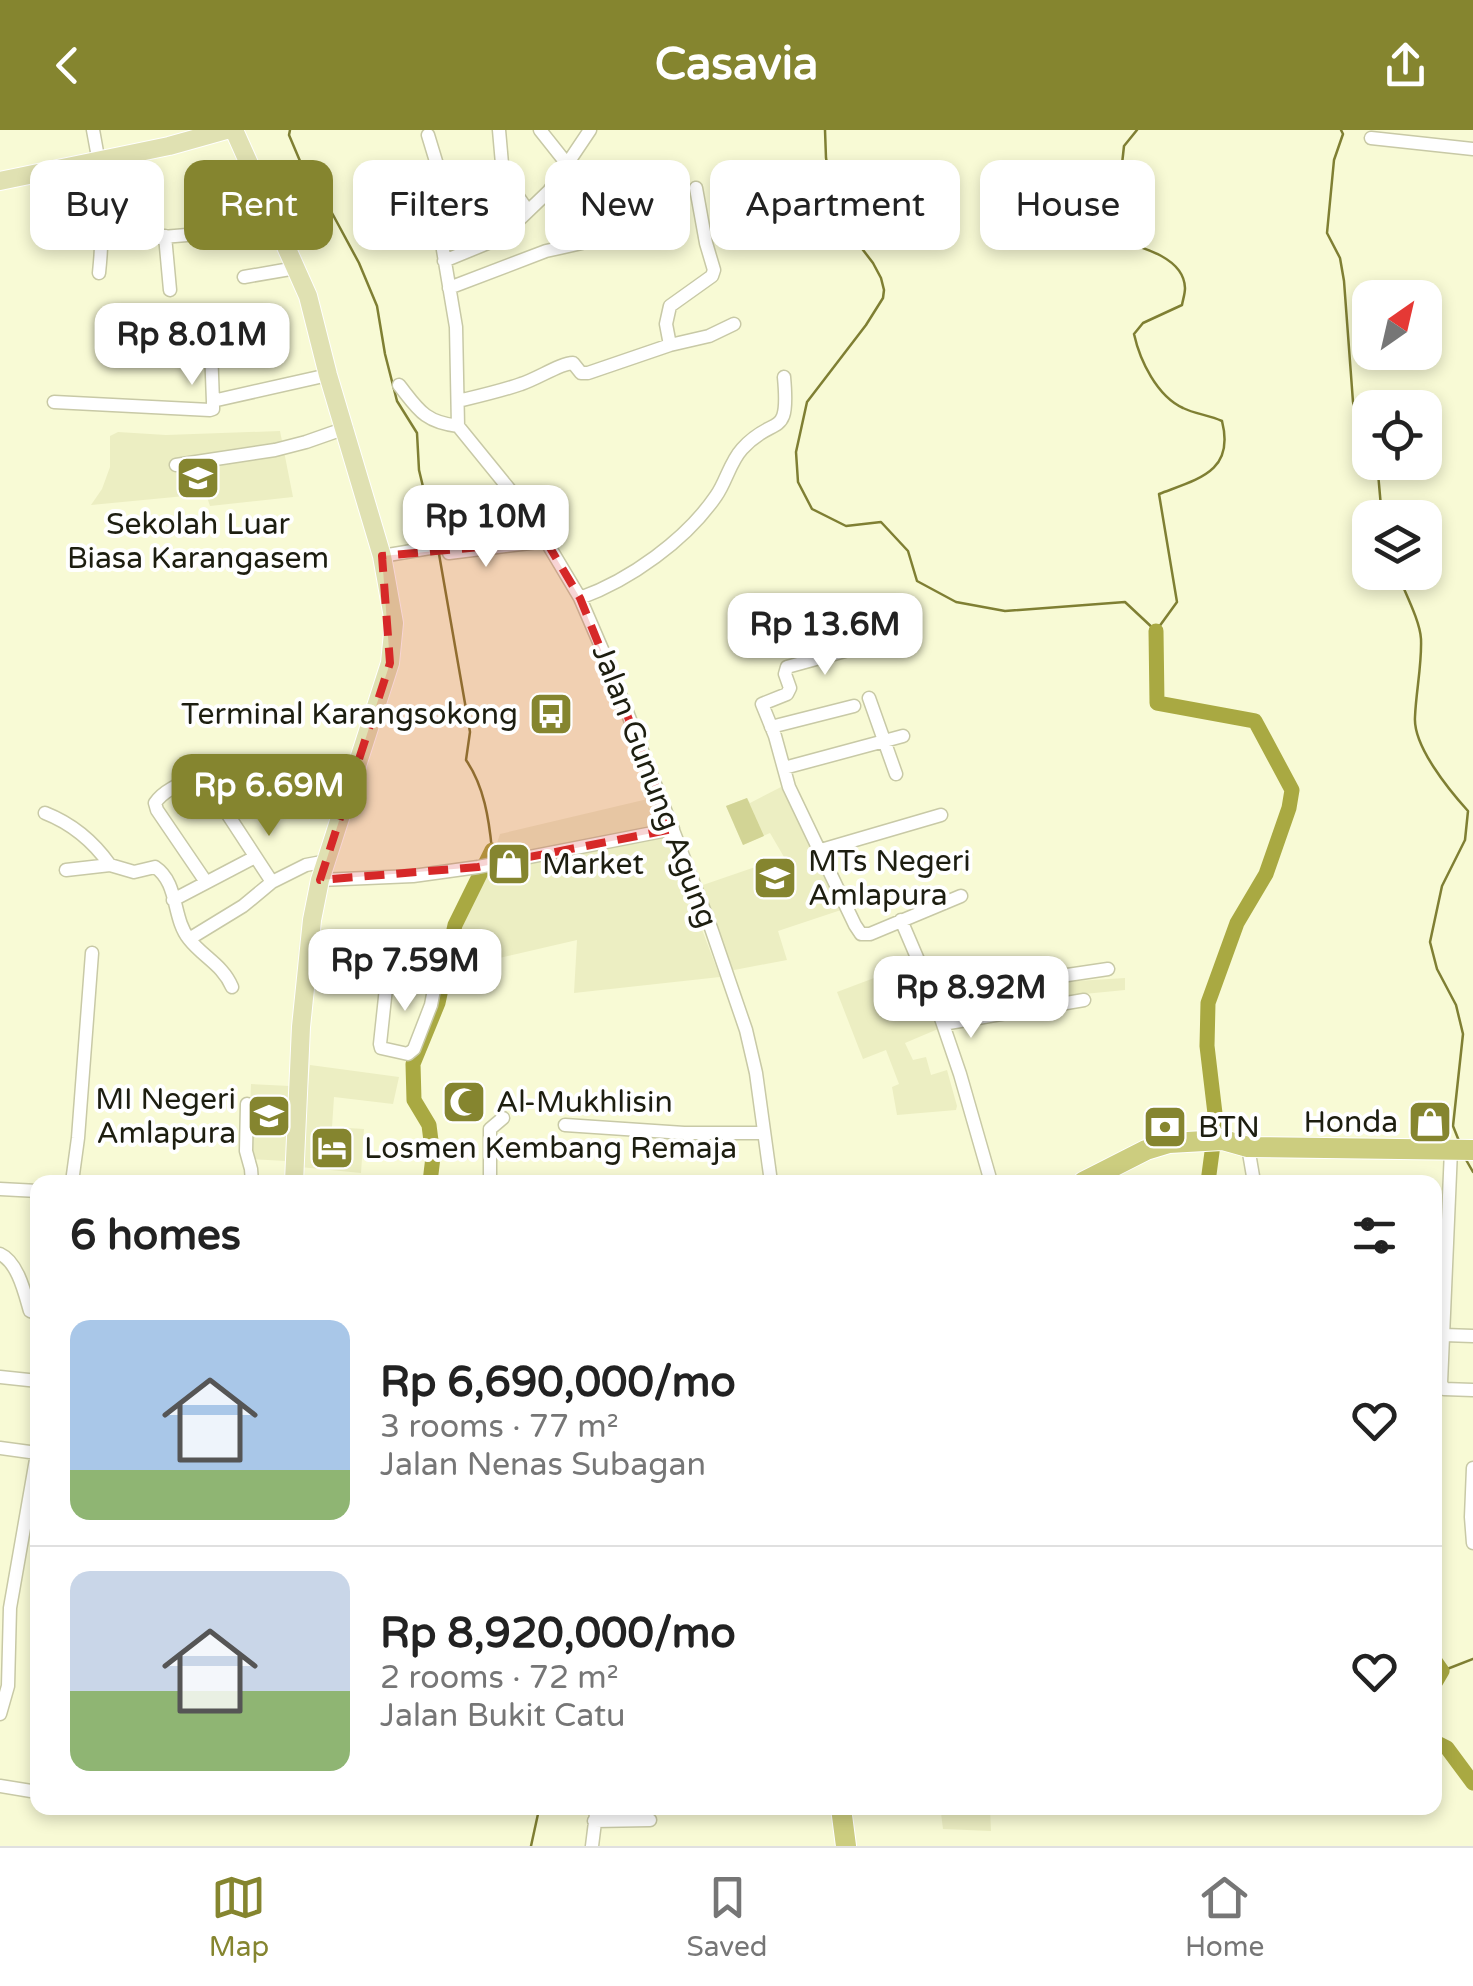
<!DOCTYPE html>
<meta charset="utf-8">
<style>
:root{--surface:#fff;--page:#f6f6f6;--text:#222;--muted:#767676;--line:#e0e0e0;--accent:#85852f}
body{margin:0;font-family:"Varela Round",sans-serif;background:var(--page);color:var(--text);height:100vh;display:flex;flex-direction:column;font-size:38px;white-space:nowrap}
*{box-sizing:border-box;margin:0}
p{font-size:32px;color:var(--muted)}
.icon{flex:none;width:55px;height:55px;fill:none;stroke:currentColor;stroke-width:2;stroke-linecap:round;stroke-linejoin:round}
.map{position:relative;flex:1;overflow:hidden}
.details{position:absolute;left:30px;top:1045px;width:1412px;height:640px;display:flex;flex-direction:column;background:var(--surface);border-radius:20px;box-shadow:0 5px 15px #0003}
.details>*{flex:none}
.hud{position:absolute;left:30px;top:30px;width:1415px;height:90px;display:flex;gap:20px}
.needle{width:65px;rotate:34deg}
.fabs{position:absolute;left:1352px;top:150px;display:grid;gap:20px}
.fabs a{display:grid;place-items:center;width:90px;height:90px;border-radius:20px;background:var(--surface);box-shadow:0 5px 15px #0003;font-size:50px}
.price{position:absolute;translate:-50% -85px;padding:0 22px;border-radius:20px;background:#fff;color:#222;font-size:32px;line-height:65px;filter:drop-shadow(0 2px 5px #0008)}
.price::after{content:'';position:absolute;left:50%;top:60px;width:30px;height:22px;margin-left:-15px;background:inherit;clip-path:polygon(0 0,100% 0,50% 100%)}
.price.current{background:var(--accent);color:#fff}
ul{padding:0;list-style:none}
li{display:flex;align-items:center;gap:30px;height:250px;padding:0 40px}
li+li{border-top:2px solid var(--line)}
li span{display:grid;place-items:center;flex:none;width:280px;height:200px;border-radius:20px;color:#555}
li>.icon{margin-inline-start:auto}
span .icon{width:120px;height:120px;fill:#fffc;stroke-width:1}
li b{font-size:42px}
h2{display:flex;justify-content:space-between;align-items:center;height:120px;padding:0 40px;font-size:42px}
.pill{padding:0 35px;border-radius:20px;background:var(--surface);box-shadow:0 5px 15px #0003;font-size:35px;line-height:90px}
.pill.current{background:var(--accent);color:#fff}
header{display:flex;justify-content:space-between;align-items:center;height:130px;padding:0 40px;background:var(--accent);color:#fff;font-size:45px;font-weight:800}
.tabs{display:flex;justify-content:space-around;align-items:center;height:140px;border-top:2px solid var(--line);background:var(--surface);font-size:28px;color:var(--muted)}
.tabs a{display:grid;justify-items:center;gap:5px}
.tabs .current{color:var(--accent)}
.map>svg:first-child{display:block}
.built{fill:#eceec2}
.green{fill:#d2d495}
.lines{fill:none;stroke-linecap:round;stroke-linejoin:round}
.stream{stroke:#7f7f33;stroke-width:2.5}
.river{stroke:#a9a942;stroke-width:15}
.minor-casing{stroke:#c8c9a6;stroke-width:15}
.major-casing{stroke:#fff;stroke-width:20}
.highway-casing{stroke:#fff;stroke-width:22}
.minor{stroke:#fff;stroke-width:12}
.major{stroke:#e0e1b2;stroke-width:18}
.highway{stroke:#cccd7f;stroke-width:20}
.marked{fill:#d62828;fill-opacity:0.2;stroke:#d62828;stroke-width:8;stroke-dasharray:20 12;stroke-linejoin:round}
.labels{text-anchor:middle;stroke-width:8;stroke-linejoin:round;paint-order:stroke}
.poi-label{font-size:30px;fill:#1d1e10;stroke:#fff;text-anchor:start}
.street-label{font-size:30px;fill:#1d1e10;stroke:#fff}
</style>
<header><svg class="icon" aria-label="back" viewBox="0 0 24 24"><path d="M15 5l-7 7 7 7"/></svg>Casavia<svg class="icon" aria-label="share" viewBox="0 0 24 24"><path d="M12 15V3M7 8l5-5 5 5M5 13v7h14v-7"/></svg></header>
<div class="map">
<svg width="1473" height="1716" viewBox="0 0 1473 1716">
<rect width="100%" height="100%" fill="#f8fad5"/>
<path class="built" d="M280,301L293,367L210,376L206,364L91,375L102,359L110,337V306L118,302L166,305Z
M781,657L841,780L778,801L787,830L729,841L700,756L784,727L770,703L743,715L726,676L747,668L750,673Z
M652,668L720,847L574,863L577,810L473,834L448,835L458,796L484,752L500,704Z
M890,842L900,865L896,867L903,884L928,876L938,899L905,913L913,930L926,927L931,945L947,940L957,976L956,980L897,985L892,957L899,954L886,920L863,929L837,862Z
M1125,848V860L1084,864L943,891L936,873L1061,852Z
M310,935L399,947L393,974L334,967L332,997L364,999L361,1043L300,1037Z
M251,954L290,956L286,1031L248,1029Z
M904,1678H990L991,1701L943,1699L941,1683L904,1682Z"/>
<path class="green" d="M747,668L764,706L743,715L726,676Z"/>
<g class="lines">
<path class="stream" d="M290,0L289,5L300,31L316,61L332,83L359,133L377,176L385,224L397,271L417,303L419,340L436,411
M825,0L826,28L837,86L873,133L881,148L884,160L883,168L866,195L807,272L796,322L798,352L812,379L846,396L881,392L908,421L917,451L956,472L1005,481L1125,472L1156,501L1177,472L1159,364C1198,349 1235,342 1222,291C1209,285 1195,284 1183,278C1157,266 1140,231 1134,204L1143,193L1182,175C1183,169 1185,164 1185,158C1184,124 1132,115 1106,107L1113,93L1119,61L1124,16L1137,0
M1341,0L1343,4L1334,30L1327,103L1340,128L1344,151L1353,272L1366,322L1370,329
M1372,332L1378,343L1382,388
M439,424L470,602L466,630C484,656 489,689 492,720
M1397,442C1404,461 1420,490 1421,509C1422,535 1416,561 1415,587C1413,616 1449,660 1468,681L1465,710L1442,756L1430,812L1437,839L1456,875L1463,904L1453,996L1459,1011
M1465,1028L1473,1042
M1442,1541L1473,1529
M531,1716L538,1684L543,1678"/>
<path class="river" d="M1156,501L1157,573L1255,591L1292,660L1289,678L1266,744L1237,793L1208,873L1207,916L1216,992L1208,1052
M430,1052L433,1027L429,995L414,970L413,934L438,873L455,795L492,720
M1435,1531L1442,1541L1435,1553
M1435,1612L1447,1618L1473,1653"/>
<defs>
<path id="minor" d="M93,0C103,47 104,95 99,143
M499,0L503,45L528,81
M540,0L567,34
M428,5L445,61L450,88L443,120L456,197L458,296
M1371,8L1473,19
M165,106L170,160
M102,112L199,104
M444,131L500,108L549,61L590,0
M244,147L296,138
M449,158L546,121L582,113
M670,215L666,194L670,176L712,146L714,140L706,113L696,58
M399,255C418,279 424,292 458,296
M458,271C479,266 501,261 521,254C537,249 561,233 573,233L581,243H588L670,215L709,206L734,194
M54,272L210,280L213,279V272L217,270L328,245
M213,272L211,219L228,209L249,207
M458,296L510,360L546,411L580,468L608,533L711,798L746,900L756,943L771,1052
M176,335L275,320L306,312L346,298
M382,426L442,416H446L449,423L546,411
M580,468C630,450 686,410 716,366C726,352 730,332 742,319C774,283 790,312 784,247
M845,521L787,537L785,544L790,558L787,564L762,574L775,606L789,657L855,795L861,804H870L961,766
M869,568L896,644
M771,597L854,576
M226,635L202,645L272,752L306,735L327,731
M784,638L903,606
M202,645C186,652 165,658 155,673L157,680L206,752
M45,683C73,694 93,711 110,735L134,742L155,737C179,753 172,788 189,809C203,827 223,835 232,857
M821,720L941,685
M66,740L110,735
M320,750L413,746L478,737L673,699
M173,770L255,727
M901,790L933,865L960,944L991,1052
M189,809L243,776L272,752
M308,822L366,828L433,831L438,839L431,875L414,919L408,924L381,918L380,914L389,830
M933,865L1108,839
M943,894L1084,870
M247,974L246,1021L251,1039L252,1052
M565,995L684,1003H764
M1248,1017L1254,1052
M1451,1020L1441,1253L1444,1259L1473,1260
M72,1052L78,1008L92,823
M490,1052V999L503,988
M0,1059L38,1061
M0,1124C18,1132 25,1164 30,1181L38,1184
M1444,1205L1473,1206
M0,1247L38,1251
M0,1318L37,1323
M1473,1338L1471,1387L1473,1413
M0,1584L8,1556L10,1478L38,1318
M0,1656L31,1661
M594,1691L650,1690
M592,1716L596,1684L600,1678"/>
<path id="major" d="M234,0L308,166L328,245L382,426L394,493L390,533L320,750L312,790L301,897L294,1052
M0,51L169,16L226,0"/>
<path id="highway" d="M1223,1010L1248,1017L1473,1020
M1083,1052L1146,1020L1169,1013L1222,1010
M841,1678L846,1716"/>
</defs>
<use href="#minor" class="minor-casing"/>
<use href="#major" class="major-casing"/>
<use href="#highway" class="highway-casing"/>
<use href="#minor" class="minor"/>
<use href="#major" class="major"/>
<use href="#highway" class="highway"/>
</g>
<path class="marked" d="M546,411L580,468L673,699L478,737L320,750L390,533L382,426Z"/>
<defs>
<symbol id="school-square" viewBox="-11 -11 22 22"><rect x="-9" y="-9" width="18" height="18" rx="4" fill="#85852f" stroke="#fff"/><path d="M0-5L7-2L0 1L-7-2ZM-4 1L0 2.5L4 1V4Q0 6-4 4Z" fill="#fff"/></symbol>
<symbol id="bus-square" viewBox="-11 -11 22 22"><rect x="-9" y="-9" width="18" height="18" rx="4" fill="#85852f" stroke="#fff"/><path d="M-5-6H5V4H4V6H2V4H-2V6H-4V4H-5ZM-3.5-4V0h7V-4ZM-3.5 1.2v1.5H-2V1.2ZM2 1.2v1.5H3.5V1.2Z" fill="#fff"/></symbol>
<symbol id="shop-square" viewBox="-11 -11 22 22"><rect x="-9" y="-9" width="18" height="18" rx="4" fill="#85852f" stroke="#fff"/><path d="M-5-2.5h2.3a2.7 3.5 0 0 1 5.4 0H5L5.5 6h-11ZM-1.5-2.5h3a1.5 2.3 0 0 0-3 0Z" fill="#fff"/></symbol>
<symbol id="mosque-square" viewBox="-11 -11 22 22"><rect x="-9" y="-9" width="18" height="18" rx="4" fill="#85852f" stroke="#fff"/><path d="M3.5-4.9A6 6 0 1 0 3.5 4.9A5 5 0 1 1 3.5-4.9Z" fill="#fff"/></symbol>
<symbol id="bank-square" viewBox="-11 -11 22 22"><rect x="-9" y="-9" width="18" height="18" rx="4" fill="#85852f" stroke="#fff"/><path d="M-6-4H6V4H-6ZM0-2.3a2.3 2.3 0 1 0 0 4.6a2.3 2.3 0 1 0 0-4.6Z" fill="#fff"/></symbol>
<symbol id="hotel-square" viewBox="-11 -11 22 22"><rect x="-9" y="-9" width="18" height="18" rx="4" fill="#85852f" stroke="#fff"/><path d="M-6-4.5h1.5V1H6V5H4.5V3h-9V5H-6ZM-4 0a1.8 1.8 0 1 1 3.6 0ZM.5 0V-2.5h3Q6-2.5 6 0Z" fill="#fff"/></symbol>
</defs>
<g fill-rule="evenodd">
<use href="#school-square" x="173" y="323" width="50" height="50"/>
<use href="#bus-square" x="526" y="559" width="50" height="50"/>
<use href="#shop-square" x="484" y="709" width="50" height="50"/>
<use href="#school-square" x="750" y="723" width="50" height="50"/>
<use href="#mosque-square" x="439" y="947" width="50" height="50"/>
<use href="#school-square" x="244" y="961" width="50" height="50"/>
<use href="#shop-square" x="1405" y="967" width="50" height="50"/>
<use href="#bank-square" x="1140" y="972" width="50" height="50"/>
<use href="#hotel-square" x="307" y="993" width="50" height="50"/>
</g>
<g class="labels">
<g class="poi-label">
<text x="198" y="404" text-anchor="middle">Sekolah Luar<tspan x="198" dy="34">Biasa Karangasem</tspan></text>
<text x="518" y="594" text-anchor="end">Terminal Karangsokong</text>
<text x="808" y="741">MTs Negeri<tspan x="808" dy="34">Amlapura</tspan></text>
<text x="542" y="744">Market</text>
<text x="236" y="979" text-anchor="end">MI Negeri<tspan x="236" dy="34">Amlapura</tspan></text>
<text x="496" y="982">Al-Mukhlisin</text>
<text x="1398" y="1002" text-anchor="end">Honda</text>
<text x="1198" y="1007">BTN</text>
<text x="364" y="1028">Losmen Kembang Remaja</text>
</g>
<g class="street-label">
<text transform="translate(655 656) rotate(69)" y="10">Jalan Gunung Agung</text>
</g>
</g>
</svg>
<div class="fabs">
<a><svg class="needle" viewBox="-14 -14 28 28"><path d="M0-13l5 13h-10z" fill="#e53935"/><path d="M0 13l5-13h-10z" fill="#767676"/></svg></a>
<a><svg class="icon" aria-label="locate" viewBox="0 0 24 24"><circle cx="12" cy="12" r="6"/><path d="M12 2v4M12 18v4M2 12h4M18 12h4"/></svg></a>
<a><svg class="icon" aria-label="layers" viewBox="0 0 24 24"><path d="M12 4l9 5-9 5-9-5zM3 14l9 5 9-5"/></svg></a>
</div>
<b class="price" style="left:192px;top:258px">Rp 8.01M</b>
<b class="price" style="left:486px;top:440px">Rp 10M</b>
<b class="price" style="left:825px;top:548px">Rp 13.6M</b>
<b class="price current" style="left:269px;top:709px">Rp 6.69M</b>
<b class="price" style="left:405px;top:884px">Rp 7.59M</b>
<b class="price" style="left:971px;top:911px">Rp 8.92M</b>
<div class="hud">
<a class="pill">Buy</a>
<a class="pill current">Rent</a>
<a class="pill">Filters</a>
<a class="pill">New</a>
<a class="pill">Apartment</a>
<a class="pill">House</a>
</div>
<section class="details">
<h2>6 homes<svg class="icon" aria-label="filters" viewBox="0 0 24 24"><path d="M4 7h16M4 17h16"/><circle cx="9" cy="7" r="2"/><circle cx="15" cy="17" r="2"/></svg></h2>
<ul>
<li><span style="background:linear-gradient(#a9c7e8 75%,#8fb573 0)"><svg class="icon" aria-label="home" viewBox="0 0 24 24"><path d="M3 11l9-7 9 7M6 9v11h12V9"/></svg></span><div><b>Rp 6,690,000/mo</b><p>3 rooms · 77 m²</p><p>Jalan Nenas Subagan</p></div><svg class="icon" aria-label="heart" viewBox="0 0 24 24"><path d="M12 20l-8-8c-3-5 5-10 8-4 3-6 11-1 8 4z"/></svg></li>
<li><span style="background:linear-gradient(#c9d6e8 60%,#8fb573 0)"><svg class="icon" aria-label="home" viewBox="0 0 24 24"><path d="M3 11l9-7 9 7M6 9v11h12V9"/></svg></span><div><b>Rp 8,920,000/mo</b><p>2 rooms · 72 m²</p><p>Jalan Bukit Catu</p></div><svg class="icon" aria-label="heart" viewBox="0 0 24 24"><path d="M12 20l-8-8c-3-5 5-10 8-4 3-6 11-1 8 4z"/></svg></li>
</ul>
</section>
</div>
<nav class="tabs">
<a class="current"><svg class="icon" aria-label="map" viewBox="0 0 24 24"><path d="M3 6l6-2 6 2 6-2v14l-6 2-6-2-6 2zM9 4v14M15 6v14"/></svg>Map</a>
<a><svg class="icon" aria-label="saved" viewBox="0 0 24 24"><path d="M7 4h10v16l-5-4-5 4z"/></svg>Saved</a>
<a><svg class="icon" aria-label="home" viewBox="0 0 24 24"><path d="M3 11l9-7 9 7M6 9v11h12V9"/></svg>Home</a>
</nav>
